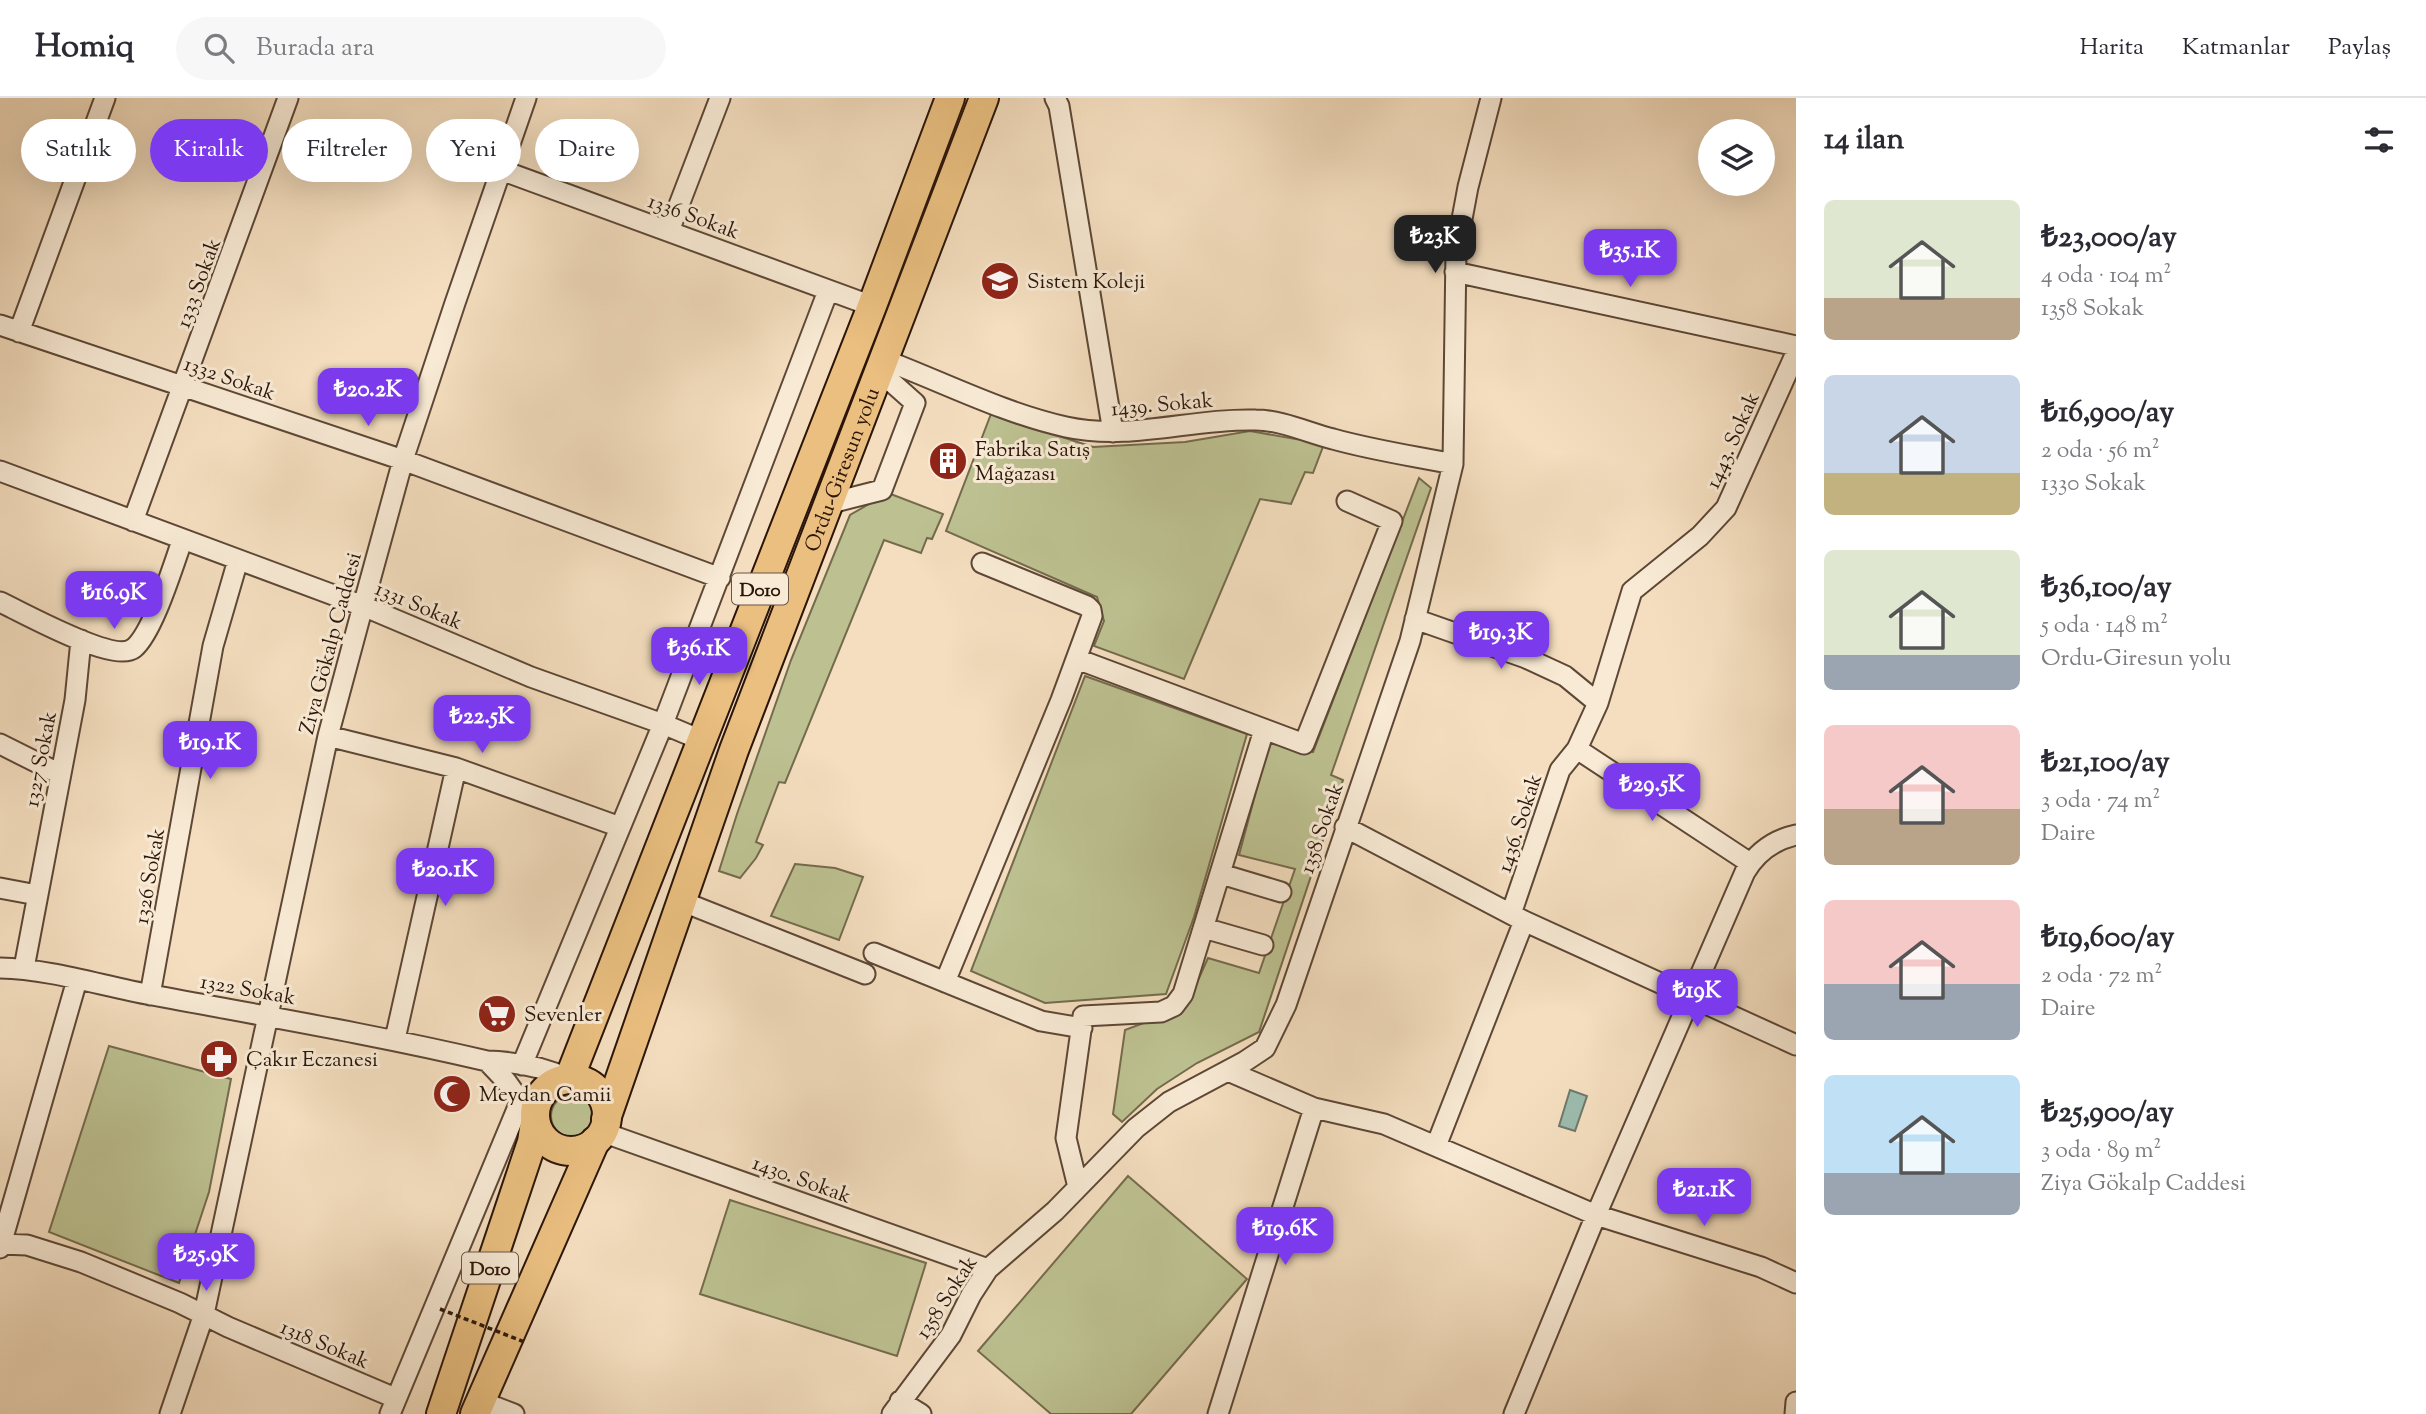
<!DOCTYPE html>
<html lang="tr">
<meta charset="utf-8">
<style>
:root{--surface:#fff;--page:#f7f7f7;--text:#2b2b33;--muted:#7c7c81;--line:#e1e1e2;--accent:#7c3aed}
body{margin:0;font-family:"Sorts Mill Goudy",serif;background:var(--page);color:var(--text);height:100vh;display:flex;flex-direction:column;font-size:26px;white-space:nowrap}
*{box-sizing:border-box;margin:0}
p{font-size:23px;color:var(--muted)}
.icon{flex:none;width:38px;height:38px;fill:none;stroke:currentColor;stroke-width:2;stroke-linecap:round;stroke-linejoin:round}
.map{position:relative;flex:1;overflow:hidden}
.drawer{display:flex;flex-direction:column;background:var(--surface);width:630px}
.drawer>*{flex:none}
.guide{position:absolute;left:21px;top:21px;width:665px;height:63px;display:flex;gap:14px}
.tools{position:absolute;left:1698px;top:21px;display:grid;gap:14px}
.tools a{display:grid;place-items:center;width:77px;height:77px;border-radius:50%;background:var(--surface);box-shadow:0 7px 28px #0002;font-size:35px}
.price{position:absolute;translate:-50% -60px;padding:0 16px;border-radius:14px;background:var(--accent);color:#fff;font-size:23px;line-height:46px;filter:drop-shadow(0 2px 4px #0008)}
.price::after{content:'';position:absolute;left:50%;top:42px;width:21px;height:16px;margin-left:-10px;background:inherit;clip-path:polygon(0 0,100% 0,50% 100%)}
.price.current{background:#222;color:#fff}
ul{padding:0;list-style:none}
li{display:flex;align-items:center;gap:21px;height:175px;padding:0 28px}
li span{display:grid;place-items:center;flex:none;width:196px;height:140px;border-radius:10px;color:#555}
li>.icon{margin-inline-start:auto}
span .icon{width:84px;height:84px;fill:#fffc;stroke-width:1}
li b{font-size:30px}
h2{display:flex;justify-content:space-between;align-items:center;height:84px;padding:0 28px;font-size:30px}
.chip{padding:0 24px;border-radius:32px;background:var(--surface);box-shadow:0 7px 28px #0002;font-size:24px;line-height:63px}
.chip.current{background:var(--accent);color:#fff}
header{display:flex;align-items:center;gap:42px;box-sizing:border-box;height:98px;padding:0 35px;background:var(--surface);border-bottom:2px solid var(--line)}
header strong{font-size:33px}
nav{display:flex;gap:38px;margin-inline-start:auto;font-size:24px}
.search{width:490px;height:63px;background:var(--page);display:flex;align-items:center;gap:18px;box-sizing:border-box;padding:0 24px;border-radius:38px;color:var(--muted);font-size:26px}
main{display:flex;flex:1;min-height:0}
.map>svg:first-child{display:block}
.green{fill:#bdc191;stroke:#746b4d;stroke-width:2}
.water{fill:#9cbcae;stroke:#6f796c;stroke-width:2}
.lines{fill:none;stroke-linecap:round;stroke-linejoin:round}
.minor-casing{stroke:#5d4736;stroke-width:23}
.highway-casing{stroke:#2b1509;stroke-width:32}
.minor{stroke:#f8ead5;stroke-width:19}
.highway{stroke:#eabf80;stroke-width:28}
.path-bridge{stroke:#2b1509;stroke-width:3.5;stroke-dasharray:5 3.5;stroke-linecap:butt}
.labels{text-anchor:middle;stroke-width:6;stroke-linejoin:round;paint-order:stroke}
.shield{fill:#f8ead5;stroke:#685546;stroke-width:2}
.shield-label{font-size:19px;font-weight:bold;fill:#2b1509}
.street-label{font-size:21px;fill:#2b1509;stroke:#f8ead5}
.poi-label{font-size:21px;fill:#2b1509;stroke:#f8ead5;text-anchor:start}
</style>
<header>
<strong>Homiq</strong>
<div class="search"><svg class="icon" aria-label="search" viewBox="0 0 24 24"><circle cx="10" cy="10" r="6"/><path d="M15 15l6 6"/></svg>Burada ara</div>
<nav><a>Harita</a><a>Katmanlar</a><a>Paylaş</a></nav>
</header>
<main>
<div class="map">
<svg width="1796" height="1316" viewBox="0 0 1796 1316">
<rect width="100%" height="100%" fill="#f4debf"/>
<filter id="stains"><feTurbulence type="fractalNoise" baseFrequency=".00286" numOctaves="4"/><feColorMatrix values="0 0 0 0 .2 0 0 0 0 .09 0 0 0 0 .02 0 0 0 .5 -.17"/></filter>
<radialGradient id="worn" r=".72"><stop offset=".6" stop-color="#630" stop-opacity="0"/><stop offset="1" stop-color="#630" stop-opacity=".3"/></radialGradient>
<path class="green" d="M991,316L1093,349L1185,344L1250,333L1324,346L1313,375L1305,374L1291,406L1260,401L1184,581L1094,548L1104,523L1097,499L946,433Z
M1419,380L1431,390L1331,677L1343,682L1259,934L1197,965L1157,991L1122,1024L1113,1016L1125,932L1186,909L1208,860L1259,875L1295,771L1239,757L1269,645L1313,654Z
M888,395L943,416L932,441L927,440L921,455L884,442L785,685L779,684L756,744L763,747L756,760L740,780L719,773L737,716L791,562L850,417Z
M1085,578L1247,636L1194,819L1166,896L1045,905L971,873Z
M795,766L835,770L863,779L839,842L771,818Z
M109,948L231,981L209,1094L179,1185L49,1134Z
M551 1018a21 21 0 1 1 42 0a21 21 0 1 1-42 0Z
M1128,1078L1247,1181L1131,1316H1051L978,1253Z
M730,1102L926,1165L897,1258L700,1196Z"/>
<path class="water" d="M1570,992L1587,998L1575,1033L1559,1028Z"/>
<g class="lines">
<defs>
<path id="minor" d="M1055,0L1059,8L1113,334
M501,72L872,208
M669,133L720,0
M1455,174L1796,248
M0,227L403,362L720,480
M19,234L105,0
M882,261C943,284 1003,315 1066,329C1130,343 1192,320 1256,322C1281,322 1309,335 1333,341C1372,352 1413,358 1453,366
M0,373L363,508L531,579L663,626L701,642
M827,406L882,392L915,305L878,272
M133,423L288,0
M0,504C24,515 114,566 134,550C153,534 173,468 182,443
M1415,521L1526,560L1565,578L1598,605
M1077,561L1304,646L1392,423L1347,403
M328,638L456,670L620,729
M0,646L60,676
M1577,651L1750,765
M1345,729L1524,823L1796,947
M1796,737C1773,742 1757,754 1745,774L1596,1117L1761,1169L1796,1185
M1221,776L1281,794
M0,790L37,797
M681,803L865,876
M1511,816L1560,672L1577,651L1598,605L1632,493L1700,438L1726,410L1796,255
M1204,830L1263,847
M874,855L1041,923L1082,930
M0,870C51,871 102,888 152,897C264,918 376,937 487,963
M24,870L75,602L81,542
M945,884L1061,602L1092,518L1091,512L1087,508L982,465
M150,897L213,548L238,462
M395,941L456,670
M522,967L663,626L828,193
M1228,973L1314,1010L1384,1026L1596,1117L1514,1316
M528,1014L506,983L487,963C516,964 543,968 569,981
M602,1034L988,1171
M1436,1048L1524,823
M1078,1089L1066,1040L1083,918L1161,914L1174,908L1183,896L1264,632
M1,1146L27,1147L81,1164L180,1205L228,1229L395,1300
M0,1150L77,882
M480,1303L514,1316
M900,1303L921,1316
M170,1316L204,1216L328,638L363,508L403,362L455,205L526,0
M390,1316L520,1004
M892,1316L951,1237L971,1197L988,1171L1055,1113L1136,1030L1169,1004L1244,964L1265,950L1286,907L1410,543L1453,366L1456,153L1468,89L1491,0
M1218,1316L1314,1010
M1795,1316L1796,1304"/>
<g id="highway">
<path d="M569,981L872,208L950,0"/>
<circle cx="571" cy="1017" r="36"/>
<path id="s1" d="M606,1021L734,652L984,0"/>
<path d="M441,1316L532,1044L535,1024"/>
<path d="M475,1316L595,1043"/>
</g>
</defs>
<use href="#minor" class="minor-casing"/>
<use href="#highway" class="highway-casing"/>
<use href="#minor" class="minor"/>
<use href="#highway" class="highway"/>
<path class="path-bridge" d="M440,1211L527,1245"/>
</g>
<defs>
<symbol id="school-disc" viewBox="-11 -11 22 22"><circle r="9.5" fill="#8f2418" stroke="#f8ead5"/><path d="M0-5L7-2L0 1L-7-2ZM-4 1L0 2.5L4 1V4Q0 6-4 4Z" fill="#fff"/></symbol>
<symbol id="building-disc" viewBox="-11 -11 22 22"><circle r="9.5" fill="#8f2418" stroke="#f8ead5"/><path d="M-4-6H4V6H1V3H-1V6H-4ZM-2.5-4.3h1.7v1.8h-1.7ZM.8-4.3h1.7v1.8H.8ZM-2.5-1h1.7V.8h-1.7ZM.8-1h1.7V.8H.8Z" fill="#fff"/></symbol>
<symbol id="supermarket-disc" viewBox="-11 -11 22 22"><circle r="9.5" fill="#8f2418" stroke="#f8ead5"/><path d="M-6-5.5h2.5l.6 2H6L4.5 2H-2.5L-4.4-4H-6ZM-1.5 3.2a1.3 1.3 0 1 0 .1 0ZM3 3.2a1.3 1.3 0 1 0 .1 0Z" fill="#fff"/></symbol>
<symbol id="pharmacy-disc" viewBox="-11 -11 22 22"><circle r="9.5" fill="#8f2418" stroke="#f8ead5"/><path d="M-2-6h4v4h4v4h-4v4h-4v-4h-4v-4h4Z" fill="#fff"/></symbol>
<symbol id="mosque-disc" viewBox="-11 -11 22 22"><circle r="9.5" fill="#8f2418" stroke="#f8ead5"/><path d="M3.5-4.9A6 6 0 1 0 3.5 4.9A5 5 0 1 1 3.5-4.9Z" fill="#fff"/></symbol>
</defs>
<g fill-rule="evenodd">
<use href="#school-disc" x="978" y="161" width="44" height="44"/>
<use href="#building-disc" x="926" y="341" width="44" height="44"/>
<use href="#supermarket-disc" x="475" y="894" width="44" height="44"/>
<use href="#pharmacy-disc" x="197" y="939" width="44" height="44"/>
<use href="#mosque-disc" x="430" y="974" width="44" height="44"/>
</g>
<g class="labels">
<g class="shield">
<rect x="732" y="475.5" width="56" height="31" rx="5"/>
<rect x="462" y="1154.5" width="56" height="31" rx="5"/>
</g>
<g class="shield-label">
<text x="760" y="498">D010</text>
<text x="490" y="1177">D010</text>
</g>
<g class="street-label">
<text transform="translate(694 118) rotate(20)" y="7">1336 Sokak</text>
<text transform="translate(198 185) rotate(-70)" y="7">1333 Sokak</text>
<text transform="translate(230 280) rotate(19)" y="7">1332 Sokak</text>
<text transform="translate(1162 306) rotate(-5)" y="7">1439. Sokak</text>
<text transform="translate(1732 342) rotate(-66)" y="7">1443. Sokak</text>
<text dy="7" stroke="none"><textPath href="#s1" startOffset="691">Ordu-Giresun yolu</textPath></text>
<text transform="translate(419 507) rotate(23)" y="7">1331 Sokak</text>
<text transform="translate(330 545) rotate(-75)" y="7">Ziya Gökalp Caddesi</text>
<text transform="translate(40 661) rotate(-79)" y="7">1327 Sokak</text>
<text transform="translate(1519 725) rotate(-72)" y="7">1436. Sokak</text>
<text transform="translate(1321 730) rotate(-71)" y="7">1358 Sokak</text>
<text transform="translate(149 778) rotate(-80)" y="7">1326 Sokak</text>
<text transform="translate(248 891) rotate(10)" y="7">1322 Sokak</text>
<text transform="translate(802 1081) rotate(20)" y="7">1430. Sokak</text>
<text transform="translate(946 1199) rotate(-57)" y="7">1358 Sokak</text>
<text transform="translate(325 1246) rotate(23)" y="7">1318 Sokak</text>
</g>
<g class="poi-label">
<text x="1027" y="190">Sistem Koleji</text>
<text x="975" y="358">Fabrika Satış<tspan x="975" dy="24">Mağazası</tspan></text>
<text x="524" y="923">Sevenler</text>
<text x="246" y="968">Çakır Eczanesi</text>
<text x="479" y="1003">Meydan Camii</text>
</g>
</g>
<rect width="100%" height="100%" filter="url(#stains)"/>
<rect width="100%" height="100%" fill="url(#worn)"/>
</svg>
<div class="tools">
<a><svg class="icon" aria-label="layers" viewBox="0 0 24 24"><path d="M12 4l9 5-9 5-9-5zM3 14l9 5 9-5"/></svg></a>
</div>
<b class="price current" style="left:1435px;top:177px">₺23K</b>
<b class="price" style="left:1630px;top:191px">₺35.1K</b>
<b class="price" style="left:368px;top:330px">₺20.2K</b>
<b class="price" style="left:114px;top:533px">₺16.9K</b>
<b class="price" style="left:1501px;top:573px">₺19.3K</b>
<b class="price" style="left:699px;top:589px">₺36.1K</b>
<b class="price" style="left:482px;top:657px">₺22.5K</b>
<b class="price" style="left:210px;top:683px">₺19.1K</b>
<b class="price" style="left:1652px;top:725px">₺29.5K</b>
<b class="price" style="left:445px;top:810px">₺20.1K</b>
<b class="price" style="left:1697px;top:931px">₺19K</b>
<b class="price" style="left:1704px;top:1130px">₺21.1K</b>
<b class="price" style="left:1285px;top:1169px">₺19.6K</b>
<b class="price" style="left:206px;top:1195px">₺25.9K</b>
<div class="guide">
<a class="chip">Satılık</a>
<a class="chip current">Kiralık</a>
<a class="chip">Filtreler</a>
<a class="chip">Yeni</a>
<a class="chip">Daire</a>
</div>
</div>
<section class="drawer">
<h2>14 ilan<svg class="icon" aria-label="filters" viewBox="0 0 24 24"><path d="M4 7h16M4 17h16"/><circle cx="9" cy="7" r="2"/><circle cx="15" cy="17" r="2"/></svg></h2>
<ul>
<li><span style="background:linear-gradient(#dfe7d0 70%,#b9a48a 0)"><svg class="icon" aria-label="home" viewBox="0 0 24 24"><path d="M3 11l9-7 9 7M6 9v11h12V9"/></svg></span><div><b>₺23,000/ay</b><p>4 oda · 104 m²</p><p>1358 Sokak</p></div></li>
<li><span style="background:linear-gradient(#c9d6e8 70%,#c2b280 0)"><svg class="icon" aria-label="home" viewBox="0 0 24 24"><path d="M3 11l9-7 9 7M6 9v11h12V9"/></svg></span><div><b>₺16,900/ay</b><p>2 oda · 56 m²</p><p>1330 Sokak</p></div></li>
<li><span style="background:linear-gradient(#dfe7d0 75%,#9aa5b1 0)"><svg class="icon" aria-label="home" viewBox="0 0 24 24"><path d="M3 11l9-7 9 7M6 9v11h12V9"/></svg></span><div><b>₺36,100/ay</b><p>5 oda · 148 m²</p><p>Ordu-Giresun yolu</p></div></li>
<li><span style="background:linear-gradient(#f6c9c9 60%,#b9a48a 0)"><svg class="icon" aria-label="home" viewBox="0 0 24 24"><path d="M3 11l9-7 9 7M6 9v11h12V9"/></svg></span><div><b>₺21,100/ay</b><p>3 oda · 74 m²</p><p>Daire</p></div></li>
<li><span style="background:linear-gradient(#f6c9c9 60%,#9aa5b1 0)"><svg class="icon" aria-label="home" viewBox="0 0 24 24"><path d="M3 11l9-7 9 7M6 9v11h12V9"/></svg></span><div><b>₺19,600/ay</b><p>2 oda · 72 m²</p><p>Daire</p></div></li>
<li><span style="background:linear-gradient(#bfe0f5 70%,#9aa5b1 0)"><svg class="icon" aria-label="home" viewBox="0 0 24 24"><path d="M3 11l9-7 9 7M6 9v11h12V9"/></svg></span><div><b>₺25,900/ay</b><p>3 oda · 89 m²</p><p>Ziya Gökalp Caddesi</p></div></li>
</ul>
</section>
</main>
